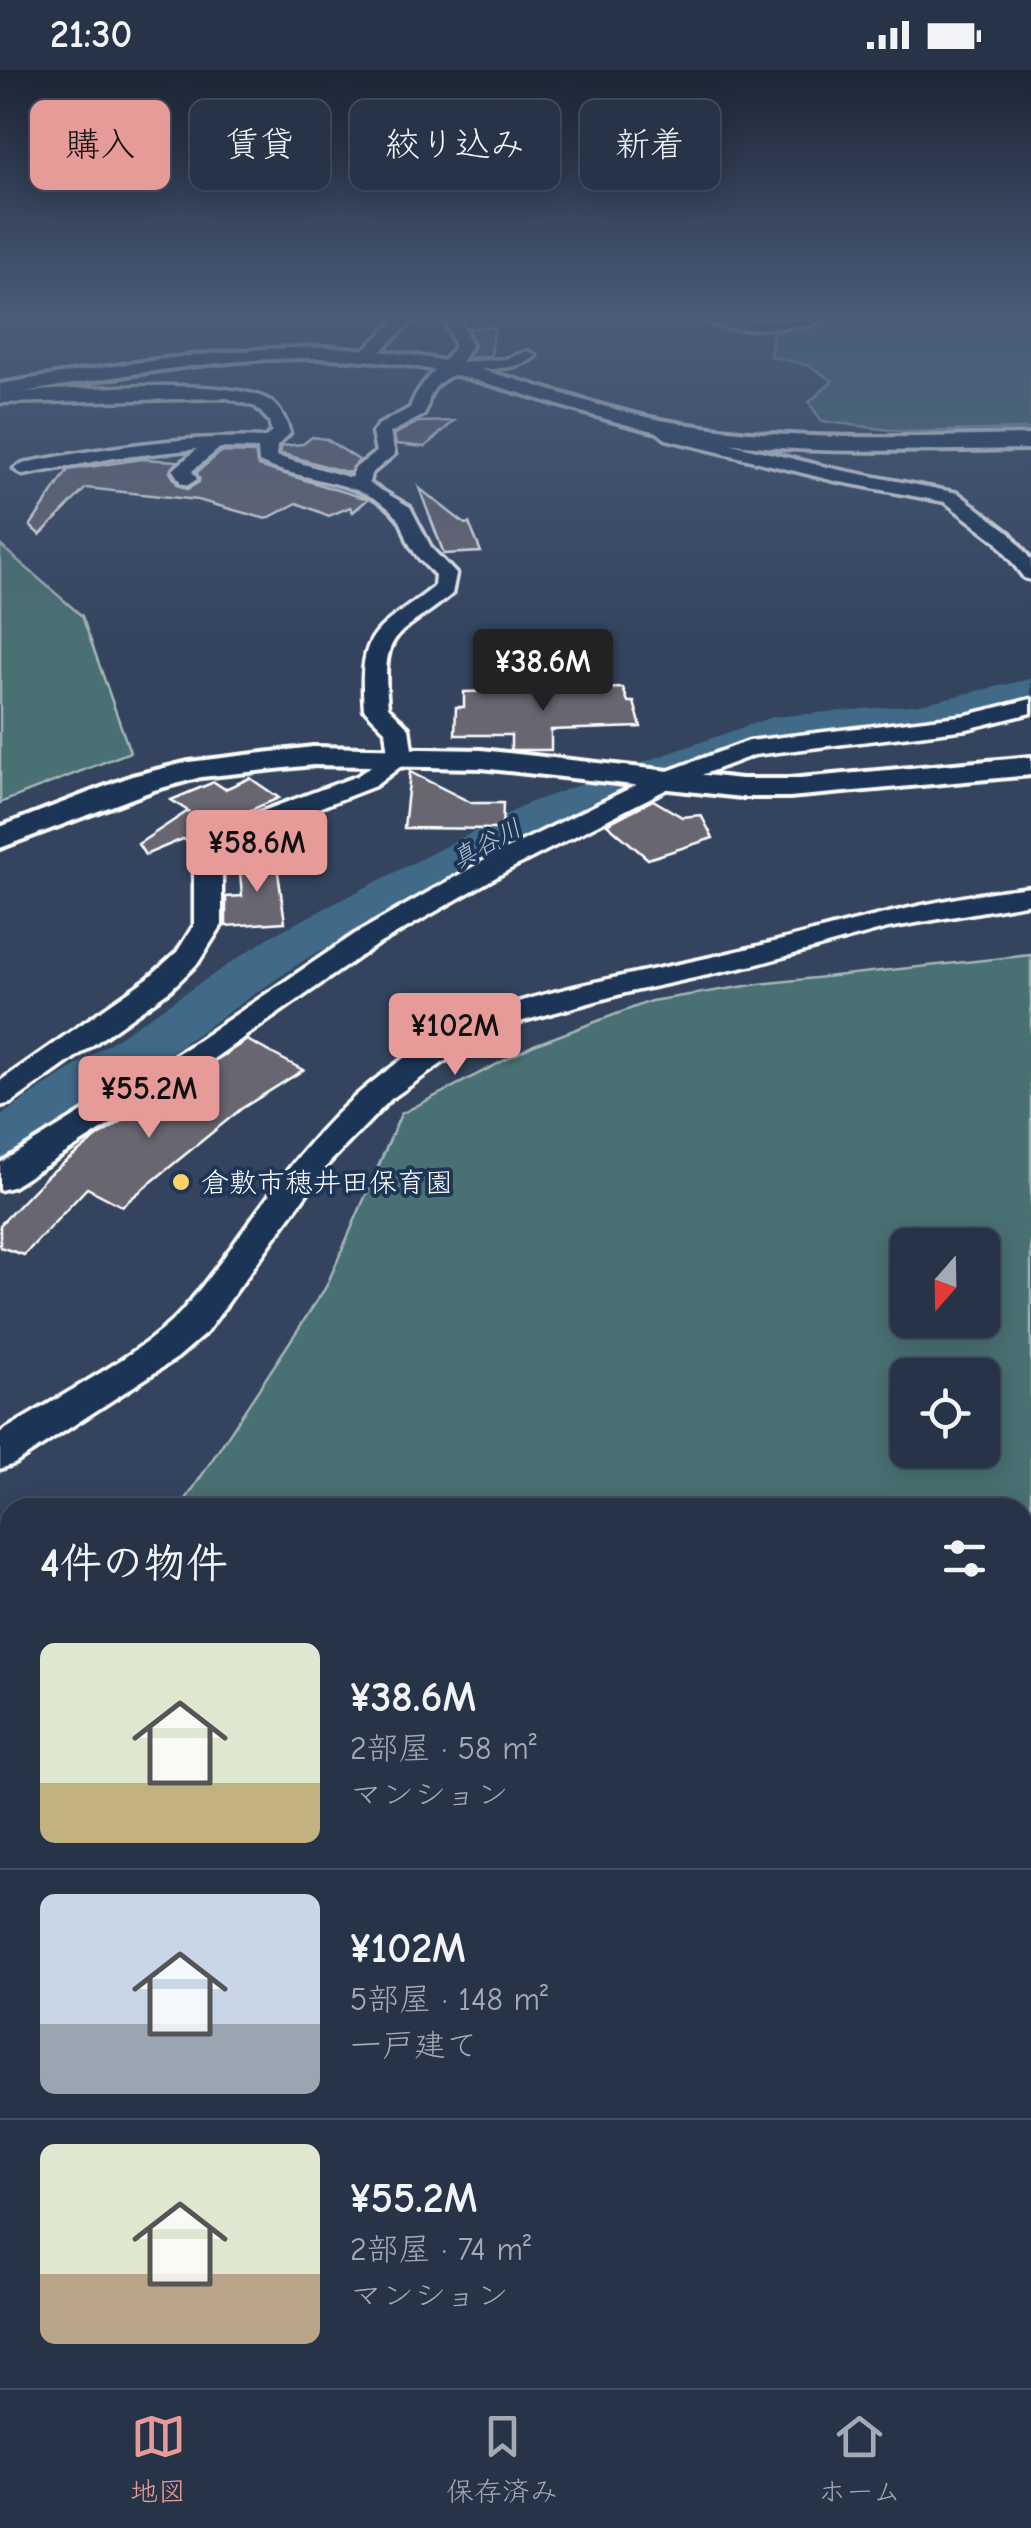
<!DOCTYPE html>
<html lang="ja">
<meta charset="utf-8">
<style>
:root{--surface:#273347;--page:#333f52;--text:#f1f3f6;--muted:#a4aab4;--line:#434e60;--accent:#e69b98}
body{margin:0;font-family:"Comic Neue","Klee One",sans-serif;background:var(--page);color:var(--text);height:100vh;display:flex;flex-direction:column;font-size:38px;white-space:nowrap}
*{box-sizing:border-box;margin:0}
p{font-size:32px;color:var(--muted)}
.icon{flex:none;width:55px;height:55px;fill:none;stroke:currentColor;stroke-width:2;stroke-linecap:round;stroke-linejoin:round}
.map{position:relative;flex:1;overflow:hidden}
.drawer{position:absolute;left:0px;top:1428px;width:1032px;height:892px;display:flex;flex-direction:column;background:var(--surface);border-radius:30px 30px 0 0;box-shadow:0 5px 25px #0003,0 0 0 2px var(--line)}
.drawer>*{flex:none}
.hud{position:absolute;left:30px;top:30px;width:972px;height:90px;display:flex;gap:20px}
.needle{width:65px;rotate:200deg}
.fabs{position:absolute;left:890px;top:1158px;display:grid;gap:20px}
.fabs a{display:grid;place-items:center;width:110px;height:110px;border-radius:15px;background:var(--surface);box-shadow:0 5px 25px #0003,0 0 0 2px var(--line);font-size:50px}
.price{position:absolute;translate:-50% -85px;padding:0 22px;border-radius:10px;background:var(--accent);color:#111;font-size:32px;line-height:65px;filter:drop-shadow(0 2px 5px #0008)}
.price::after{content:'';position:absolute;left:50%;top:60px;width:30px;height:22px;margin-left:-15px;background:inherit;clip-path:polygon(0 0,100% 0,50% 100%)}
.price.selected{background:#222;color:#fff}
ul{padding:0;list-style:none}
li{display:flex;align-items:center;gap:30px;height:250px;padding:0 40px}
li+li{border-top:2px solid var(--line)}
li span{display:grid;place-items:center;flex:none;width:280px;height:200px;border-radius:15px;color:#555}
li>.icon{margin-inline-start:auto}
span .icon{width:120px;height:120px;fill:#fffc;stroke-width:1}
li b{font-size:42px}
h2{display:flex;justify-content:space-between;align-items:center;height:120px;padding:0 40px;font-size:42px}
.pill{padding:0 35px;border-radius:15px;background:var(--surface);box-shadow:0 5px 25px #0003,0 0 0 2px var(--line);font-size:35px;line-height:90px}
.pill.selected{background:var(--accent);color:#111}
.status{display:flex;justify-content:space-between;align-items:center;height:70px;padding:0 50px;background:var(--surface);direction:ltr}
.status svg{height:28px;fill:currentColor}
.dock{display:flex;justify-content:space-around;align-items:center;height:140px;border-top:2px solid var(--line);background:var(--surface);font-size:28px;color:var(--muted)}
.dock a{display:grid;justify-items:center;gap:5px}
.dock .selected{color:var(--accent)}
.map>svg:first-child{display:block}
.green{fill:#4a6f72;stroke:#a4b7b8;stroke-width:2.5;fill-rule:evenodd}
.lines{fill:none;stroke-linecap:round;stroke-linejoin:round}
.river{fill:#406a88;fill-rule:evenodd}
.building{fill:#686671;stroke:#fff;stroke-width:2.5}
.minor-casing{stroke:#fff;stroke-width:7}
.tertiary-casing{stroke:#fff;stroke-width:8}
.minor{fill:#1d3557;fill-rule:evenodd}
.tertiary{fill:#1d3557;fill-rule:evenodd}
.poi-dot{fill:#ffd166;stroke:#1d3557;stroke-width:4}
.labels{text-anchor:middle;stroke-width:8;stroke-linejoin:round;paint-order:stroke}
.far-water-label{font-size:25px;font-style:italic;fill:#b3c3cf;stroke:#1d3557}
.poi-label{font-size:28px;fill:#fff;stroke:#1d3557;text-anchor:start}
</style>
<div class="status"><b>21:30</b><svg viewBox="0 0 49 12"><path d="M0 12V9h3v3zM5 12V6h3v6zM10 12V3h3v9zM15 12V0h3v12zM26 1h20v11H26zM47 4h2v5h-2z"/></svg></div>
<div class="map">
<svg width="1031" height="2318" viewBox="0 0 1031 2318">
<rect width="100%" height="100%" fill="#34445f"/>
<filter id="ink" filterUnits="userSpaceOnUse"><feTurbulence type="fractalNoise" baseFrequency=".01" numOctaves="2"/><feDisplacementMap in="SourceGraphic" scale="20" xChannelSelector="R" yChannelSelector="G"/><feConvolveMatrix kernelMatrix="1 2 1 2 8 2 1 2 1" color-interpolation-filters="sRGB"/></filter>
<g filter="url(#ink)">
<path class="green" d="M944,250H1031V359L906,362L821,351L809,332L833,311L810,296L770,286L773,264L800,253Z
M0,475L82,546L130,682L0,733Z
M1031,885V2318H0V1712L10,1705V2310H1022V1438L181,1437L326,1217L401,1044L534,975L651,931L759,914ZM982,1175V1250H908V1175ZM982,1305V1380H908V1305Z"/>
<g class="lines">
<path class="river" d="M1031,609V633L920,658L778,671L563,750L307,888L20,1086L0,1092V1046L271,866L531,732L772,647L920,634Z"/>
</g>
<path class="building" d="M494,257L491,286L468,288L474,275L467,258Z
M454,351L425,377L396,374L394,365L418,352Z
M312,367L326,369L359,390L349,403L280,383L282,376L303,374Z
M221,382L255,383L258,396L368,429L353,442L350,437L329,446L297,433L266,449L198,430L86,418L40,465L30,456L68,400L142,389L178,391L170,402L178,415L187,419L199,412L197,402Z
M419,418L465,454L469,453L481,482L444,484Z
M623,618L628,632H634L641,657L551,660V680H511V665H455L456,637H464V622Z
M410,702L472,733H503L502,759L404,758Z
M250,708L279,728L216,755L221,757L217,761L193,774L183,769L145,785L138,774L188,741L171,730L214,712L225,719Z
M653,730L682,747L701,745L713,768L648,789L607,754Z
M276,788L285,852L226,856V827L242,826L239,791Z
M247,970L303,1000L241,1039L122,1136L87,1118L24,1185L0,1177V1155L48,1105L99,1066Z"/>
<g class="lines">
<defs>
<path id="minor" d="M396,250H414L373,288H361V282Z
M444,250H460L471,276L461,292L505,289L528,281L536,286C506,310 454,287 432,322C428,328 428,338 424,345L390,363L395,384L371,404L369,413L410,437L432,479L456,504L452,524C399,568 380,556 388,637L409,658L413,687L375,716L246,766L222,797V855L198,893L170,920L11,1033L0,1036V1011L148,908L177,882L194,855V796L228,754L357,706L388,684L385,660L364,639C358,557 377,562 434,517L435,505C426,496 416,487 410,475C405,466 404,455 397,447C367,409 301,412 259,392L258,379L220,378L192,401L197,409L188,415L181,413L173,400L197,379L114,388L23,405L14,399L23,393C103,378 182,365 264,368L272,362L269,351L256,337L227,328L0,333V323C56,321 228,304 270,331C281,339 286,350 290,363L277,376L276,386L351,408L355,398L376,382L372,363L378,355L410,338C419,310 439,300 455,276Z
M701,250H820L812,255C784,257 725,265 701,250Z
M657,350L678,361L835,399L958,423L1010,463L1031,490V510L1024,508L996,471L945,432L835,411L666,369L648,355Z
M1031,629V643L967,659L754,685L675,715L512,798L375,876L213,989L12,1117L0,1120V1093L191,975L355,864L492,786L657,705L749,671L967,645Z
M1031,817V833L888,858L754,895L625,923L512,954L467,976L391,1029L329,1093L206,1263L177,1288L14,1394L0,1399V1363C49,1332 146,1282 182,1241C246,1166 292,1076 370,1014C405,986 449,954 493,940C576,912 665,899 750,878C844,855 935,827 1031,817Z"/>
<path id="tertiary" d="M328,277C384,280 438,287 492,303C548,318 603,339 660,350C783,373 907,367 1031,365V379C906,380 778,388 654,361C560,341 472,300 376,291C250,279 123,306 0,326V314C109,296 217,278 328,277Z
M313,677L481,680L741,709H789L1031,687V705L789,727H741L481,698L313,695L201,707L154,720L0,778V757L132,706L189,692Z"/>
</defs>
<use href="#minor" class="minor-casing"/>
<use href="#tertiary" class="tertiary-casing"/>
<use href="#minor" class="minor"/>
<use href="#tertiary" class="tertiary"/>
</g>
</g>
<linearGradient id="sky" x2="0" y2="1"><stop stop-color="#1d2534"/><stop offset="0.43" stop-color="#4a5c7a"/><stop offset="1" stop-color="#4a5c7a" stop-opacity="0"/></linearGradient>
<rect width="1031" height="575" fill="url(#sky)"/>
<circle class="poi-dot" cx="181" cy="1112" r="10"/>
<g class="labels">
<g class="far-water-label">
<text transform="translate(486 773) rotate(-28)" y="9">真谷川</text>
</g>
<g class="poi-label">
<text x="201" y="1122">倉敷市穂井田保育園</text>
</g>
</g>
</svg>
<div class="fabs">
<a><svg class="needle" viewBox="-14 -14 28 28"><path d="M0-13l5 13h-10z" fill="#e53935"/><path d="M0 13l5-13h-10z" fill="#a4aab4"/></svg></a>
<a><svg class="icon" aria-label="locate" viewBox="0 0 24 24"><circle cx="12" cy="12" r="6"/><path d="M12 2v4M12 18v4M2 12h4M18 12h4"/></svg></a>
</div>
<b class="price selected" style="left:543px;top:644px">¥38.6M</b>
<b class="price" style="left:257px;top:825px">¥58.6M</b>
<b class="price" style="left:455px;top:1008px">¥102M</b>
<b class="price" style="left:149px;top:1071px">¥55.2M</b>
<div class="hud">
<a class="pill selected">購入</a>
<a class="pill">賃貸</a>
<a class="pill">絞り込み</a>
<a class="pill">新着</a>
</div>
<section class="drawer">
<h2>4件の物件<svg class="icon" aria-label="filters" viewBox="0 0 24 24"><path d="M4 7h16M4 17h16"/><circle cx="9" cy="7" r="2"/><circle cx="15" cy="17" r="2"/></svg></h2>
<ul>
<li><span style="background:linear-gradient(#dfe7d0 70%,#c2b280 0)"><svg class="icon" aria-label="home" viewBox="0 0 24 24"><path d="M3 11l9-7 9 7M6 9v11h12V9"/></svg></span><div><b>¥38.6M</b><p>2部屋 · 58 m²</p><p>マンション</p></div></li>
<li><span style="background:linear-gradient(#c9d6e8 65%,#9aa5b1 0)"><svg class="icon" aria-label="home" viewBox="0 0 24 24"><path d="M3 11l9-7 9 7M6 9v11h12V9"/></svg></span><div><b>¥102M</b><p>5部屋 · 148 m²</p><p>一戸建て</p></div></li>
<li><span style="background:linear-gradient(#dfe7d0 65%,#b9a48a 0)"><svg class="icon" aria-label="home" viewBox="0 0 24 24"><path d="M3 11l9-7 9 7M6 9v11h12V9"/></svg></span><div><b>¥55.2M</b><p>2部屋 · 74 m²</p><p>マンション</p></div></li>
</ul>
</section>
</div>
<nav class="dock">
<a class="selected"><svg class="icon" aria-label="map" viewBox="0 0 24 24"><path d="M3 6l6-2 6 2 6-2v14l-6 2-6-2-6 2zM9 4v14M15 6v14"/></svg>地図</a>
<a><svg class="icon" aria-label="saved" viewBox="0 0 24 24"><path d="M7 4h10v16l-5-4-5 4z"/></svg>保存済み</a>
<a><svg class="icon" aria-label="home" viewBox="0 0 24 24"><path d="M3 11l9-7 9 7M6 9v11h12V9"/></svg>ホーム</a>
</nav>
